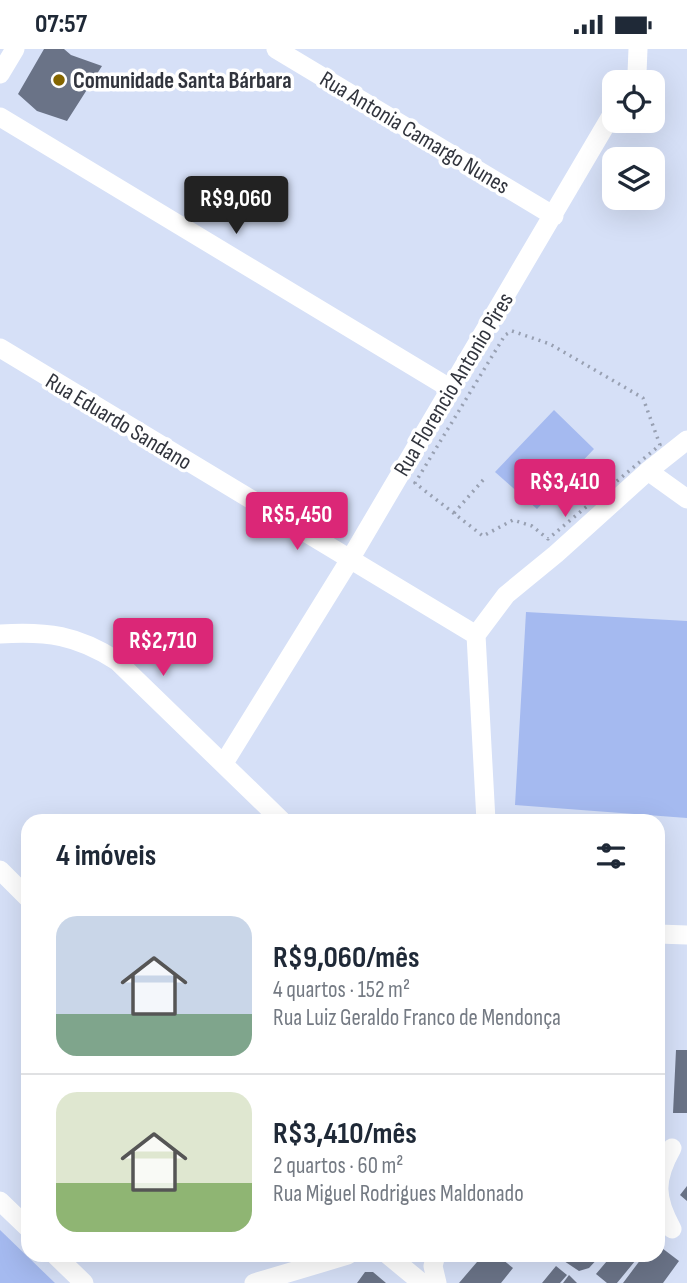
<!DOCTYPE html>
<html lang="pt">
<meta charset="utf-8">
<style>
:root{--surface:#fff;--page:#f6f6f7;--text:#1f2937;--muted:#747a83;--line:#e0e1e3;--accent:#db2777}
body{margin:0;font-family:"Sofia Sans Condensed",sans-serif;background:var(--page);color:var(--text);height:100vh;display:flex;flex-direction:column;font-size:26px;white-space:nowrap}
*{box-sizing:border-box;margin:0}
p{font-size:23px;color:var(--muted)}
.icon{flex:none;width:38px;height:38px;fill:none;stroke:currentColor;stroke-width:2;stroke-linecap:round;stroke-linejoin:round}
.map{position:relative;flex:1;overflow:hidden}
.sheet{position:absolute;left:21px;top:765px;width:644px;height:448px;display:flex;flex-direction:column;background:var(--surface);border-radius:21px;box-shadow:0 7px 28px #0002}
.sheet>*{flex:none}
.tools{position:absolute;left:602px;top:21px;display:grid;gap:14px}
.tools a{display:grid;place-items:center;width:63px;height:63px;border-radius:14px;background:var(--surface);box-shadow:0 7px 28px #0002;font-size:35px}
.price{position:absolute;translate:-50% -60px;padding:0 16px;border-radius:7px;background:var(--accent);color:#fff;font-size:23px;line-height:46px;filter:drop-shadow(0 2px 4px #0008)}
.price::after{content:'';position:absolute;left:50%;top:42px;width:21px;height:16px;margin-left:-10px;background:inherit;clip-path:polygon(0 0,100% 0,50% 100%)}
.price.on{background:#222;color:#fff}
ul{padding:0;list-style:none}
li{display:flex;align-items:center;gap:21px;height:175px;padding:0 35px}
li+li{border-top:2px solid var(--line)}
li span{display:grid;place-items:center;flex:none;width:196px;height:140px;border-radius:21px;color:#555}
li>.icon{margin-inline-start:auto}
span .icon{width:84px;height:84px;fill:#fffc;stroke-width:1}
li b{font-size:30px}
h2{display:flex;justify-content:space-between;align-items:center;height:84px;padding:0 35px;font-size:30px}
.status{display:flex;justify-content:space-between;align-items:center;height:49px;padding:0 35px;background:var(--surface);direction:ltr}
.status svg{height:19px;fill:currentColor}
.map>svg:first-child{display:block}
.green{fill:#a5baf0}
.building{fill:#6a7387}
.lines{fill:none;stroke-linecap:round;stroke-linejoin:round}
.path{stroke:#98a0b2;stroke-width:3.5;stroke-dasharray:2 5;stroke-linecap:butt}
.minor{stroke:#fff;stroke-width:19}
.poi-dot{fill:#846500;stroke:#fff;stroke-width:2.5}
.labels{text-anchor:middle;stroke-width:7;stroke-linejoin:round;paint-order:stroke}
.poi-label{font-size:23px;font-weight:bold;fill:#31343d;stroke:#fff;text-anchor:start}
.street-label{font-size:23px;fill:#31343d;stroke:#fff}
</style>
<div class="status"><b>07:57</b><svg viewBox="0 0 49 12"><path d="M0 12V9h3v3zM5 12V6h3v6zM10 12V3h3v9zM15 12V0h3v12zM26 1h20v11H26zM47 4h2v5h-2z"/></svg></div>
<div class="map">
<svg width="687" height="1234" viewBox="0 0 687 1234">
<rect width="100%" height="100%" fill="#d6e0f7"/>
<path class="green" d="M554,361L594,400L537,460L495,423Z
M526,563L687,572V769L515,756Z
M0,1181L55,1234H0Z"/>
<path class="building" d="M44,0H64L71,6L102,17L67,72L37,62L18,45Z
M676,1001H687V1064H673Z
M687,1137V1152L680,1146Z
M658,1196L679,1212L663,1234H623L644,1206H658Z
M483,1206H497L513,1219L501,1234H459Z
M552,1206H601L589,1219L579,1222L564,1212H557Z
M612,1206H640L617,1234H607L596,1225Z
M556,1217L567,1226L560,1234H542Z
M365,1223H373L386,1234H357Z
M569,1226L577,1234H563Z"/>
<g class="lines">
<path class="path" d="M512,282L550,295L643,349L660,396L548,490L532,477L513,471L483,487L415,434L505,286Z
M454,464L484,430"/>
<path class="minor" d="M276,0L554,167
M0,25L15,0
M631,33L637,24L638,0
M0,68L451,340
M0,299L476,586L486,772
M648,422L687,450
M0,585C47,582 77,586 117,612L282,772
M476,586L506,546L556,505L648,422L687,391
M224,714L349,512L614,62
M0,821L28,849
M658,885L687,886
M672,1099C654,1131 655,1149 672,1180
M0,1152L28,1179
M55,1206L84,1234
M388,1206L422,1234
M436,1206L433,1217L437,1234
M254,1234L348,1206"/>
</g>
<circle class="poi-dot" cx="59" cy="31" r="7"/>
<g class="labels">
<g class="poi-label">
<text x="73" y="39">Comunidade Santa Bárbara</text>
</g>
<g class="street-label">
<text transform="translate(415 83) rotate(31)" y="8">Rua Antonia Camargo Nunes</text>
<text transform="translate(453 335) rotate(-59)" y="8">Rua Florencio Antonio Pires</text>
<text transform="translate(119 372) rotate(31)" y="8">Rua Eduardo Sandano</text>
</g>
</g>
</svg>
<div class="tools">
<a><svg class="icon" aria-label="locate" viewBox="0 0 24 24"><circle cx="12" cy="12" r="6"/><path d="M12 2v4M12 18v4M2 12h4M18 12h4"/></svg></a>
<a><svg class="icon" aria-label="layers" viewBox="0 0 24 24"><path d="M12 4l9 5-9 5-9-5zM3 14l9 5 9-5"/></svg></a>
</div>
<b class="price on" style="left:236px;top:187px">R$9,060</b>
<b class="price" style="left:565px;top:470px">R$3,410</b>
<b class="price" style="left:297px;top:503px">R$5,450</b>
<b class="price" style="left:163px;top:629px">R$2,710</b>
<section class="sheet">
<h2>4 imóveis<svg class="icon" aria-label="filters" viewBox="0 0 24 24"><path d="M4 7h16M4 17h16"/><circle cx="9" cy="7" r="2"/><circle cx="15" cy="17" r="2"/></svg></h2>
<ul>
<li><span style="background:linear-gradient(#c9d6e8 70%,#7fa58c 0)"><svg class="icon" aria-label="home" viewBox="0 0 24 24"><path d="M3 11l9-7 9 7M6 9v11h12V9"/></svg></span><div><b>R$9,060/mês</b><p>4 quartos · 152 m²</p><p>Rua Luiz Geraldo Franco de Mendonça</p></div></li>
<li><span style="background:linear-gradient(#dfe7d0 65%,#8fb573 0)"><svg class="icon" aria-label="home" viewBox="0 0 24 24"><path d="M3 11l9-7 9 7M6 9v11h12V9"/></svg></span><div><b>R$3,410/mês</b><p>2 quartos · 60 m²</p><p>Rua Miguel Rodrigues Maldonado</p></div></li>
</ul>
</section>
</div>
